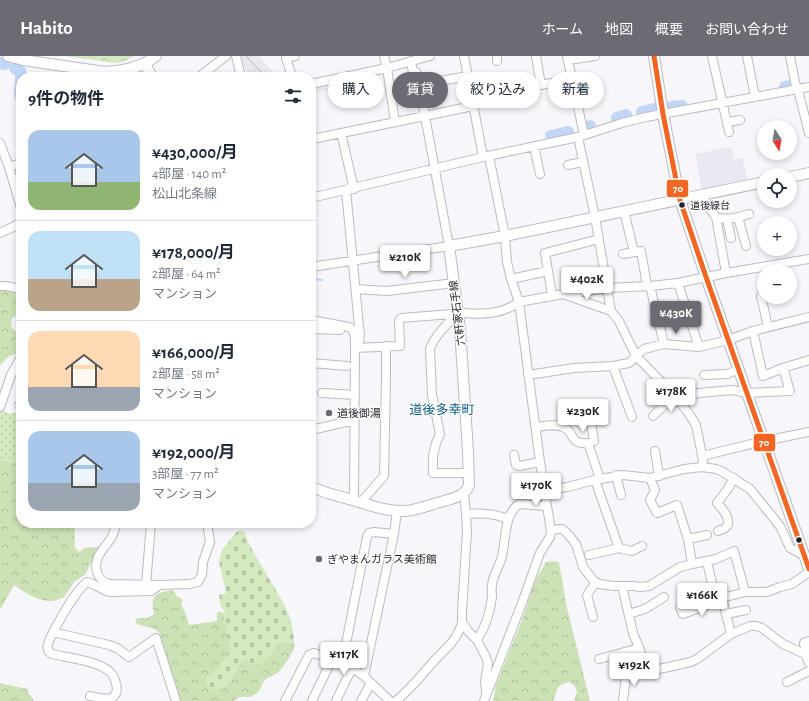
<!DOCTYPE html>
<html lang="ja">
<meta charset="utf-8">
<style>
:root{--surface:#fff;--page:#f6f6f7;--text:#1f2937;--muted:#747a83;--line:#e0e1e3;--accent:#6c6a73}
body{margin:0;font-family:"Alegreya Sans","Noto Sans JP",sans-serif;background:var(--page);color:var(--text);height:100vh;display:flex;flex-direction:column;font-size:15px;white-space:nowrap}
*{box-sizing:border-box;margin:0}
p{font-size:13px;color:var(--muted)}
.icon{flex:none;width:22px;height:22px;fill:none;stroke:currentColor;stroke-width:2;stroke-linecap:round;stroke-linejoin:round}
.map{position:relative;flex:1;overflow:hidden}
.panel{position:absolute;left:16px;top:16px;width:300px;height:456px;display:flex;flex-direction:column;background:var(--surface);border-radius:16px;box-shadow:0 2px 6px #0003}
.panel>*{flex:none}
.top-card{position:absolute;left:328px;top:16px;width:380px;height:36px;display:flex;gap:8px}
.needle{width:26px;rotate:168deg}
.buttons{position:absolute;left:757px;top:64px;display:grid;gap:8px}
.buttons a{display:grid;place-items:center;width:40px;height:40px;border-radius:50%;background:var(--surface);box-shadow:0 2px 6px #0003;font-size:20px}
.price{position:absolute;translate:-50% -34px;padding:0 9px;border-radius:4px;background:#fff;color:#222;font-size:13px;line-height:26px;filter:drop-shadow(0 1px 2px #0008)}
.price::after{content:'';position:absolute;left:50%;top:24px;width:12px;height:9px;margin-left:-6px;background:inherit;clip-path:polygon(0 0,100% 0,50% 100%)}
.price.current{background:var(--accent);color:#fff}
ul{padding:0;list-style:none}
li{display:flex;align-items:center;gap:12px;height:100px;padding:0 12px}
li+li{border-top:1px solid var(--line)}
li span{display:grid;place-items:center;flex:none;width:112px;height:80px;border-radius:12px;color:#555}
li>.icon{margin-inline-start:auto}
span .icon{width:48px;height:48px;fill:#fffc;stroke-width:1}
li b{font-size:17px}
h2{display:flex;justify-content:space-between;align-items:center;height:48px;padding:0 12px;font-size:17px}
.chip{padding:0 14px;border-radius:18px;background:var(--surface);box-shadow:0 2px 6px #0003;font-size:14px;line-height:36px}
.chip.current{background:var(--accent);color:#fff}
header{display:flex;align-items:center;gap:24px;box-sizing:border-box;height:56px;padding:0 20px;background:var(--accent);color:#fff}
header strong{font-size:19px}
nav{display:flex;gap:22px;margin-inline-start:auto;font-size:14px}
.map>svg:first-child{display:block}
.built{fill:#eae7f1}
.grass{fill:url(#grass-dots)}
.forest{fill:url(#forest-crowns)}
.cemetery{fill:url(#cemetery-stones)}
.park{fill:url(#park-crowns)}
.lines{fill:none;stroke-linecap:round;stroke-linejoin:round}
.stream{stroke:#c2d6f7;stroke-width:2}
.river{stroke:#c2d6f7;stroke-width:12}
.minor-casing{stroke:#bcbbc2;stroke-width:10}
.major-casing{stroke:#bcbbc2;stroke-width:12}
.minor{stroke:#fefefe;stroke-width:8}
.major{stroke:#fefefe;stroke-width:10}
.tram{stroke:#bebec0;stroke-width:1}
.bus-1-casing{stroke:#fff;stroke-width:8}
.bus-1{stroke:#f26522;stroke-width:5}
.bus-dot{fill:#211f2a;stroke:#fff;stroke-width:1.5}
.poi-dot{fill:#6c6a73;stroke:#fff;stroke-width:1.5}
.labels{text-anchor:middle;stroke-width:3;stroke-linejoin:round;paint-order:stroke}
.bus-label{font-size:10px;fill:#211f2a;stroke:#fff;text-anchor:start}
.street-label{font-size:11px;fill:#211f2a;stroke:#fff}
.poi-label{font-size:11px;fill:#211f2a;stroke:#fff;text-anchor:start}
.quarter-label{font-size:13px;fill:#085a86;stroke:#fff}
.line-badge{stroke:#fff;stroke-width:1.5}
.badge-label{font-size:11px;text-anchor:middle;font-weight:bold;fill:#fff}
</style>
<header>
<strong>Habito</strong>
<nav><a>ホーム</a><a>地図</a><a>概要</a><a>お問い合わせ</a></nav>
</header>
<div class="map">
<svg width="809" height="645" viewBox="0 0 809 645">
<defs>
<pattern id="grass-dots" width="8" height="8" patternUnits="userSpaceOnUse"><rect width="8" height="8" fill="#d4e9bf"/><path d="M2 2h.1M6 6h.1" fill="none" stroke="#b6c7a4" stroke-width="1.8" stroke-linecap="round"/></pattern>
<pattern id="forest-crowns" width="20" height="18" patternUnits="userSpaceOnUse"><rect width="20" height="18" fill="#cce1b5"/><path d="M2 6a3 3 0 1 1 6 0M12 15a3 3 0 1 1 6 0" fill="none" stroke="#afc19c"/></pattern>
<pattern id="cemetery-stones" width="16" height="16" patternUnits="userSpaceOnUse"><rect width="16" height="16" fill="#d4e9bf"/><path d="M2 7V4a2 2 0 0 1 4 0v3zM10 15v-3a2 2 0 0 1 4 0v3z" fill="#b6c7a4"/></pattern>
<pattern id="park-crowns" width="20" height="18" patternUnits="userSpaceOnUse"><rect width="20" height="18" fill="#d4e9bf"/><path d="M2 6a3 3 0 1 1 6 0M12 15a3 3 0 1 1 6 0" fill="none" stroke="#b6c7a4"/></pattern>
</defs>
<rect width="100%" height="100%" fill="#f7f6fa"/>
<path class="built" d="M242,0H259L277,21H249L240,2L243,1Z
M374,16L376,24L311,38V29Z
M731,91L734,104L743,102L747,124L702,134L695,98Z"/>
<path class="grass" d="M0,354L11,358L21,355V385L18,404L12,407L0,404Z"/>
<path class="forest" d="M51,16L86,20V21H51Z
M15,233L21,239V257L12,262L11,271L21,280V294L20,297L9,300L0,309V235Z
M21,385V467H75C74,472 75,486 75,492L80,496L84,492L99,491L85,519L75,525L64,541C60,543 56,544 52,545C38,545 25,537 14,529L0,554V404L12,407L18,404Z
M556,505L559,507L567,552L590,645H574L577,636L574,629L569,626C554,630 559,633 553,645H493L496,629L522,564L536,523L546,506Z
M171,534L175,536L176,540L181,542L182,546L181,549L184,553L189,569L217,565V557L219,556H222L224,558L227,576L231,593L229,600L215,615L207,621L216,633C220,632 224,630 228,627C235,621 238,606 245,602L249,605L252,609L270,600C273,594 276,586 284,586C288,586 289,588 294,586C294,588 295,590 294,592C293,597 281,615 276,618C273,620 268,621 265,624C260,630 262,635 254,639C246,644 242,637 234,645H179L160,578C155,571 145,571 137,568L135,564L137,562C143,562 149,563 154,558C150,541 154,537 171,534Z
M0,627L27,633L29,638L33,643V645H0Z"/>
<path class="cemetery" d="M238,475H242L245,477L250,490L284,548L289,559L293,574L294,586C288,588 283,584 278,588C274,591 273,594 271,598C267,605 260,609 252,609L249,605L245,602C241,604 240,608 238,613C232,624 225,631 213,634C209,632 206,628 205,623L207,621L215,615L226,604L229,600L231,593L227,576L224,554L221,551L219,539L226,537L219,505L222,494L235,478Z"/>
<path class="park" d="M64,0H134L125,5L116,7Z"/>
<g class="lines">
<path class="stream" d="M311,223L322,224"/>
<path class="river" d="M0,7L4,8
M15,12L20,15L21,21
M21,23L20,39L21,41
M785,31L792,30
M671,51L682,50
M642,56L654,53
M617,62L626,59
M585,72L590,70
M551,80L568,76"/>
<defs>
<path id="minor" d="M236,0L241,21
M286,0V2L295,0
M464,0L483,101
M497,0V5
M536,0L541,29
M567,0L584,79
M712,0L729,76
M747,0L755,41
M790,0L795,26L799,38L809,77
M286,2L292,21
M568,4L595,0
M199,21L226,0
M440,25L468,20
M311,28L387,12L384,0
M473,47L541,29L572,23
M395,66L387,12L430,0
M727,66L740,64
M341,77L354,133
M311,80L312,83L425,60L416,16L413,17L411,5
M578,81L595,161L611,255L619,265L636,300L644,293L664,288L699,291L728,284L753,275L809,261
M0,87L9,111L21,152
M534,90L540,118
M568,109L583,106
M9,111L21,107
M346,134L359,270L360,278L359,286
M311,142L483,101L578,81L622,67L646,61L809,31
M624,155L634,196
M716,161C727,165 739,161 749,158
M738,161L746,190
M727,163L731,182
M0,177L13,171L21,166
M623,198L641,195L647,230
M311,211L449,190L425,60L473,50
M726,217L809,203
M511,223L548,215
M678,227L699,291
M0,230H6L21,233
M650,230L664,288
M356,233L387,235L454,227
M566,238L608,232L650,230L678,227L726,217L716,161L709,152L702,139
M552,239L545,197L599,183
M761,240L768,271
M458,258C449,265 433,282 430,293L432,339L440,378L436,387L433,400V417H469
M311,264L349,271C356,275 355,284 355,292L354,444
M311,273L340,274
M753,275L763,320L783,312L809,304
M355,292L400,290L399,265L401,262L465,257C484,259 503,258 519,246L511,223L507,206L505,180L489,100
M311,307L347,310
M613,310L632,361
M528,319L574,312L613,310L623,308L629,307L636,300L677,342L699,337L721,335L733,334L747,337L790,335L783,312
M704,319L727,318L739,313
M322,337L355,339
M677,342L689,358L696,369L703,404L702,411L716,413L723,416L750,433L776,465L781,472L790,492L805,500
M19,349L21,350
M0,351L11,319L21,301
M653,360L675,339
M536,371C545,370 556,367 565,372C575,378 570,389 588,387L600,423
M311,374L355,364
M594,385L589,354L601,352
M655,395L659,420
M514,399L516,409L519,410L540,406
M702,400L764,385L809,376
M616,419L621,439
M650,422L655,434L650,444L657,457L677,449L688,483L692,508
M519,431L543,426
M544,433H555L567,431L595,424L623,419L650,422L684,413L702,411
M464,437L466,458L467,475L462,555V566L468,575L477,584L486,601L488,608L485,625L486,636
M361,446L384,420L386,323V290
M466,458C482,457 493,457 508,463
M115,467C117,487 91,495 97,516C99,523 103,526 110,528L160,529
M551,475L558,473H562L566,476L576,488L581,504L583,511L593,524L599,528L614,530H634L640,531L649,530L680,511L692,508L716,503L734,495L745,536
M718,475C720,474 723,474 725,472C734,466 722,452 717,447L727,434L734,422
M688,483L707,479
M619,492L632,495L642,490
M589,499L619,492L595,424
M707,506L716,544
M146,529L151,467
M622,530L633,577L640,594L642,601V613L643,615H650L691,606L697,603L731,578L750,570H756L762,572L783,588L805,598L809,607
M722,542L745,536H767L780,531L792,528L809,516
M680,552L683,558L712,547L716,544L722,542L731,578
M629,558L645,553L664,541
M726,558L746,554
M593,561L587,539L596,526
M53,576C50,584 43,593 52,598C68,602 98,605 109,615C115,620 122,638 111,642C105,644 96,641 90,640
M477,584C485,572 490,557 492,541C492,537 491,533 492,529C493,518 500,510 502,500C506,484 504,458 519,448L546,450
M805,598L807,595L804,588V587L809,585
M599,603L639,592
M342,608L367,481L369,477L374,476L394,478
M364,620L394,478L397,455
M787,626L809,615
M176,645L156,582L129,601L117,592L109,589L53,576C61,562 75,535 87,526C95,528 102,534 110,536L151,535L160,529L190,528L198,526L202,519L203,506L210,486L207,467
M285,645L309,599L314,597L332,603L352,612L364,620L371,627L390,645
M312,645L332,603
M336,645L352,612
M361,645L371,627
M396,645C411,633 422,618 435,604C448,590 457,585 462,566
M484,645L522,547L540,497L550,481L551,475L540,406L519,246L563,238L611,255
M623,645L626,619C630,613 635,612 642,611"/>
<path id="major" d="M8,0L23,4L105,16C123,15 141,12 156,0
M654,0L663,58L680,144L706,221L809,513
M145,8L152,21
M790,121L809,117
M311,430C322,437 336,439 349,443C367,448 386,456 405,455C418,454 432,448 444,445C454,442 465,440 469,429L468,396L460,273L449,190L505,180L764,126"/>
</defs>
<use href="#minor" class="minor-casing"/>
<use href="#major" class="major-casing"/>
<use href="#minor" class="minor"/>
<use href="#major" class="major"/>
<path class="tram" d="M246,0L266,21"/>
<defs>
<path id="bus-1" d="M654,0L663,58L680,144L706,221L809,513"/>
</defs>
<use href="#bus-1" class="bus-1-casing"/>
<use href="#bus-1" class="bus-1"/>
</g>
<g class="bus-dot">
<circle cx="682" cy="149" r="3.5"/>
<circle cx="799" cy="484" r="3.5"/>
</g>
<g class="poi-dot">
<circle cx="329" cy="357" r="4"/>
<circle cx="319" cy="503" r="4"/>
</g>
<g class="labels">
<g class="bus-label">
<text x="690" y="153">道後緑台</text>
</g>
<g class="street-label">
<text transform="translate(457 257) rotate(-97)" y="4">六軒家石手線</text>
</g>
<g class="poi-label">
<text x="337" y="361">道後御湯</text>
<text x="327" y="507">ぎやまんガラス美術館</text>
</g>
<g class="quarter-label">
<text x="442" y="358">道後多幸町</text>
</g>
</g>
<g class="line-badge">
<rect x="666" y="123" width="23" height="19" rx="4" fill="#f26522"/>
<rect x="753" y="377" width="23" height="19" rx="4" fill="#f26522"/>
</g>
<g class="badge-label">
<text x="678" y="136">70</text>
<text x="764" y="390">70</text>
</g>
</svg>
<div class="buttons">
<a><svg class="needle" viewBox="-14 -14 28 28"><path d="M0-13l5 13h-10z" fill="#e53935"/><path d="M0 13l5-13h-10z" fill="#747a83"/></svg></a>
<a><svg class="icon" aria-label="locate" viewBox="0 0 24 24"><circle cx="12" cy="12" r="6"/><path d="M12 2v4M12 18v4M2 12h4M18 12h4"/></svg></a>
<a>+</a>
<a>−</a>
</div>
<b class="price" style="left:405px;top:223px">¥210K</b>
<b class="price" style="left:587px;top:245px">¥402K</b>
<b class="price current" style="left:676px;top:279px">¥430K</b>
<b class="price" style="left:671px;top:357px">¥178K</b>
<b class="price" style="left:583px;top:377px">¥230K</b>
<b class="price" style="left:536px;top:451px">¥170K</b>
<b class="price" style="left:702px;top:561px">¥166K</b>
<b class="price" style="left:344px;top:620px">¥117K</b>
<b class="price" style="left:634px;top:631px">¥192K</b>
<div class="top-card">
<a class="chip">購入</a>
<a class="chip current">賃貸</a>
<a class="chip">絞り込み</a>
<a class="chip">新着</a>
</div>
<section class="panel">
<h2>9件の物件<svg class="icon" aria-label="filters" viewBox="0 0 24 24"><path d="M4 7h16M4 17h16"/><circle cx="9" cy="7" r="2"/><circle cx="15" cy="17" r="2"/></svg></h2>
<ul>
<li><span style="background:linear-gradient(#a9c7e8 65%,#8fb573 0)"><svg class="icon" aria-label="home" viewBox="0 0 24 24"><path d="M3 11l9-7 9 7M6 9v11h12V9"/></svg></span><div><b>¥430,000/月</b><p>4部屋 · 140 m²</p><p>松山北条線</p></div></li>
<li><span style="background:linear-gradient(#bfe0f5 60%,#b9a48a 0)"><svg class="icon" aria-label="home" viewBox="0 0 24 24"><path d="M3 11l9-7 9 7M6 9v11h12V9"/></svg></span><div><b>¥178,000/月</b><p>2部屋 · 64 m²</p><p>マンション</p></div></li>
<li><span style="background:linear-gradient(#ffd9b3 70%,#9aa5b1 0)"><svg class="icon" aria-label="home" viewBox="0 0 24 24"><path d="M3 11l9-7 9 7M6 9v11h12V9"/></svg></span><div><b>¥166,000/月</b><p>2部屋 · 58 m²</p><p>マンション</p></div></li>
<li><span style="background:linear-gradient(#a9c7e8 65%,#9aa5b1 0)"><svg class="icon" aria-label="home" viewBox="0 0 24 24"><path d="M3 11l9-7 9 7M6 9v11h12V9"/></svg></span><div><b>¥192,000/月</b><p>3部屋 · 77 m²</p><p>マンション</p></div></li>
</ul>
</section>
</div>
